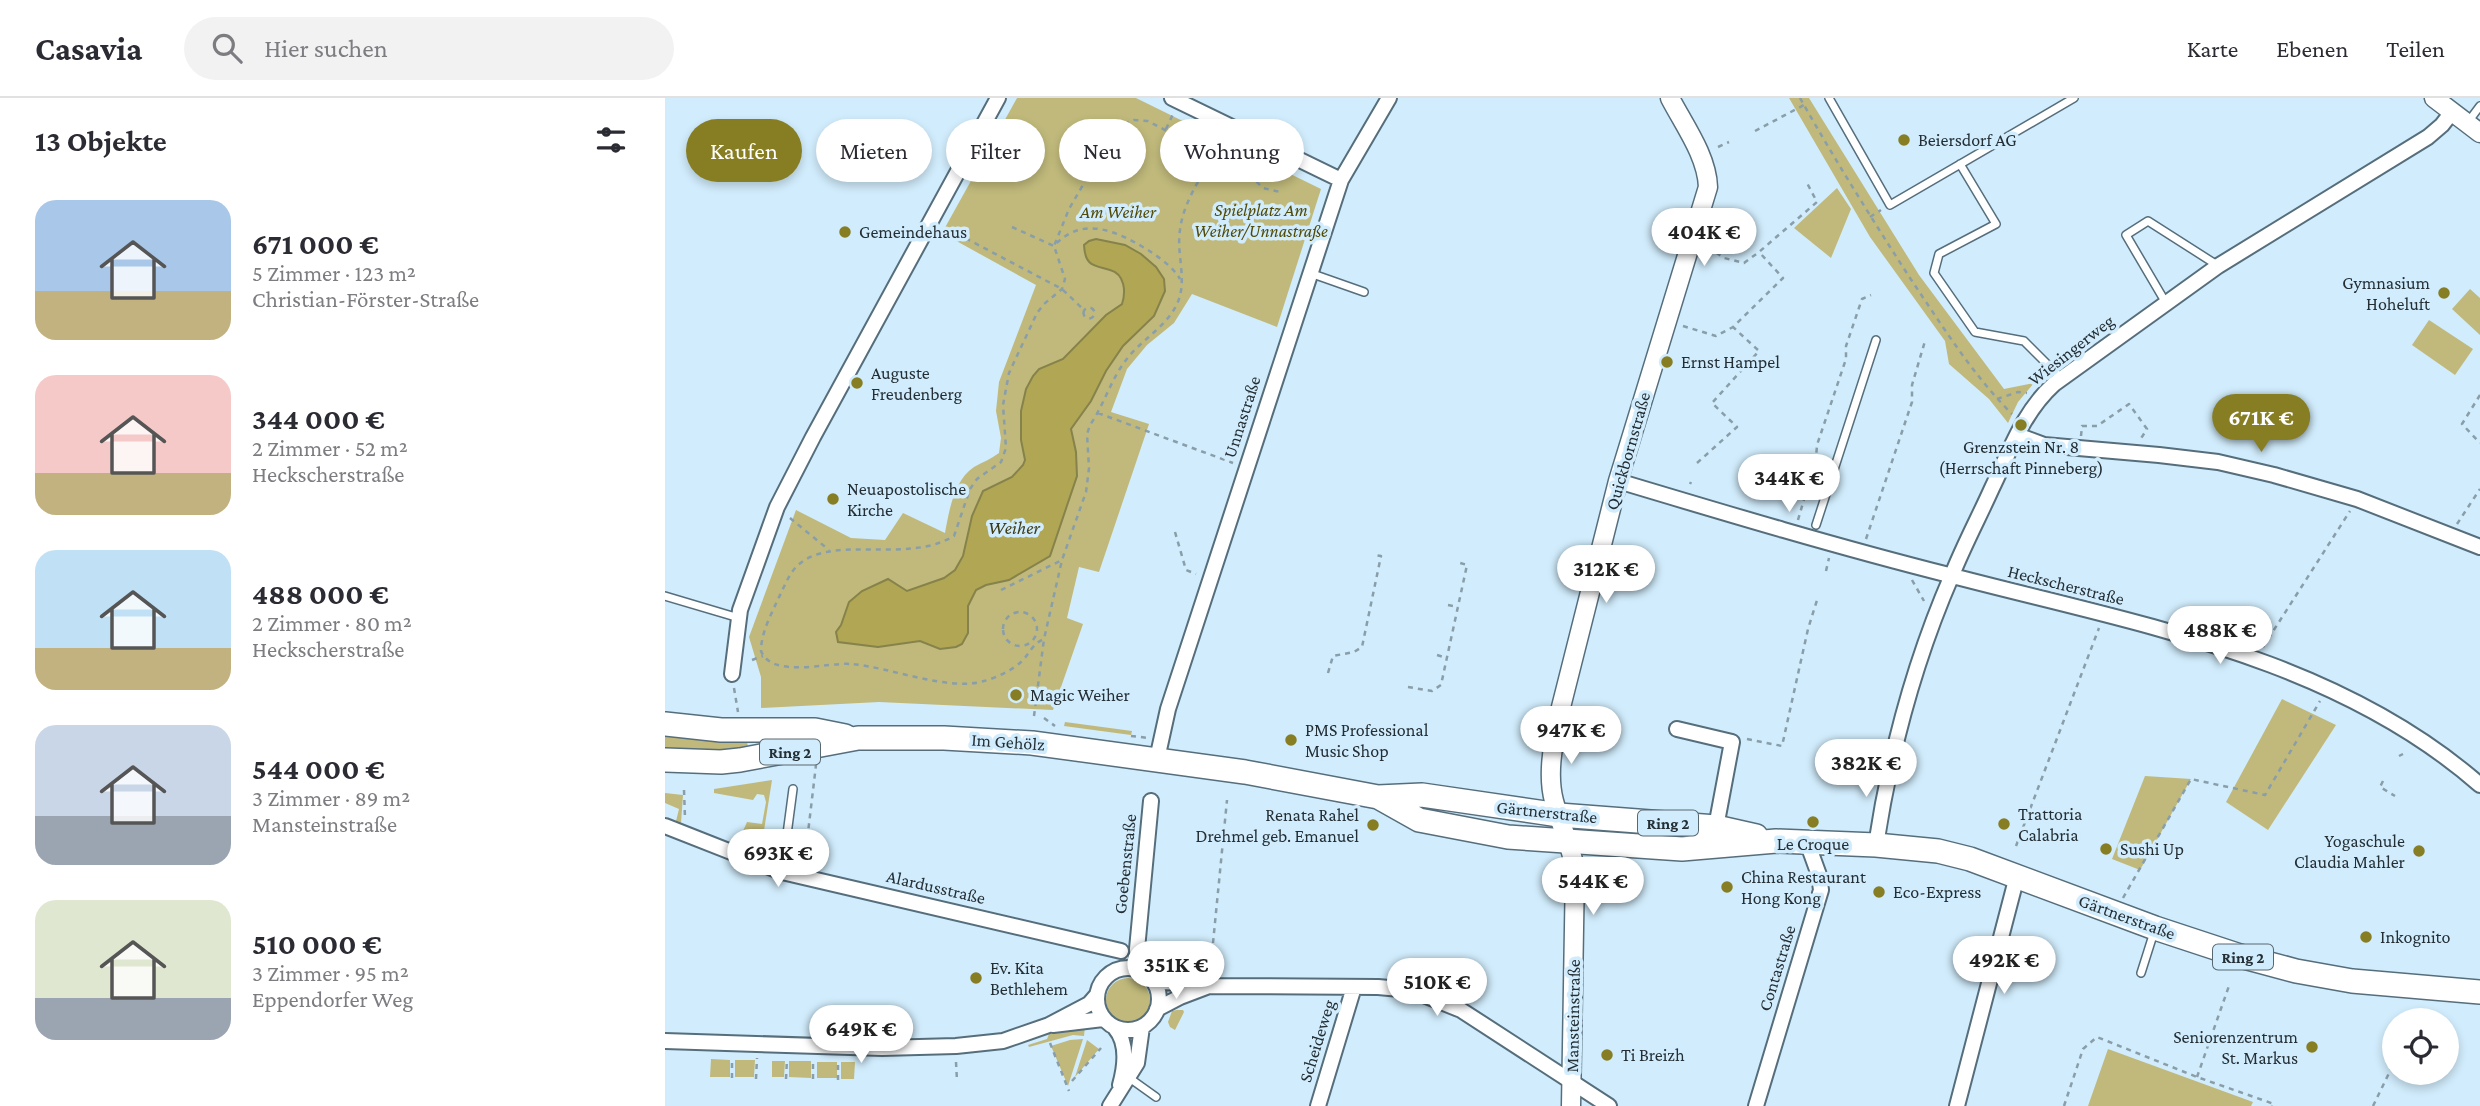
<!DOCTYPE html>
<html lang="de">
<meta charset="utf-8">
<style>
:root{--surface:#fff;--page:#f2f2f3;--text:#2b2b33;--muted:#7c7c81;--line:#e1e1e2;--accent:#877e24}
body{margin:0;font-family:"Crimson Pro",serif;background:var(--page);color:var(--text);height:100vh;display:flex;flex-direction:column;font-size:26px;white-space:nowrap}
*{box-sizing:border-box;margin:0}
p{font-size:23px;color:var(--muted)}
.icon{flex:none;width:38px;height:38px;fill:none;stroke:currentColor;stroke-width:2;stroke-linecap:round;stroke-linejoin:round}
.map{position:relative;flex:1;overflow:hidden}
.details{display:flex;flex-direction:column;background:var(--surface);width:665px}
.details>*{flex:none}
.top-card{position:absolute;left:21px;top:21px;width:665px;height:63px;display:flex;gap:14px}
.tools{position:absolute;left:1717px;top:910px;display:grid;gap:14px}
.tools a{display:grid;place-items:center;width:77px;height:77px;border-radius:50%;background:var(--surface);box-shadow:0 4px 10px #0003;font-size:35px}
.price{position:absolute;translate:-50% -60px;padding:0 16px;border-radius:24px;background:#fff;color:#222;font-size:23px;line-height:46px;filter:drop-shadow(0 2px 4px #0008)}
.price::after{content:'';position:absolute;left:50%;top:42px;width:21px;height:16px;margin-left:-10px;background:inherit;clip-path:polygon(0 0,100% 0,50% 100%)}
.price.active{background:var(--accent);color:#fff}
ul{padding:0;list-style:none}
li{display:flex;align-items:center;gap:21px;height:175px;padding:0 35px}
li span{display:grid;place-items:center;flex:none;width:196px;height:140px;border-radius:21px;color:#555}
li>.icon{margin-inline-start:auto}
span .icon{width:84px;height:84px;fill:#fffc;stroke-width:1}
li b{font-size:30px}
h2{display:flex;justify-content:space-between;align-items:center;height:84px;padding:0 35px;font-size:30px}
.chip{padding:0 24px;border-radius:32px;background:var(--surface);box-shadow:0 4px 10px #0003;font-size:24px;line-height:63px}
.chip.active{background:var(--accent);color:#fff}
header{display:flex;align-items:center;gap:42px;box-sizing:border-box;height:98px;padding:0 35px;background:var(--surface);border-bottom:2px solid var(--line)}
header strong{font-size:33px}
nav{display:flex;gap:38px;margin-inline-start:auto;font-size:24px}
.search{width:490px;height:63px;background:var(--page);display:flex;align-items:center;gap:18px;box-sizing:border-box;padding:0 24px;border-radius:38px;color:var(--muted);font-size:26px}
main{display:flex;flex:1;min-height:0}
.map>svg:first-child{display:block}
.green{fill:#c0b97b}
.water{fill:#b0a654;stroke:#86824b;stroke-width:2}
.lines{fill:none;stroke-linecap:round;stroke-linejoin:round}
.service-casing{stroke:#566e7c;stroke-width:10}
.minor-casing{stroke:#566e7c;stroke-width:18}
.tertiary-casing{stroke:#566e7c;stroke-width:21}
.primary-casing{stroke:#566e7c;stroke-width:26}
.path{stroke:#899ea9;stroke-width:2.5;stroke-dasharray:5 5;stroke-linecap:butt}
.service{stroke:#fff;stroke-width:7}
.minor{stroke:#fff;stroke-width:14}
.tertiary{stroke:#fff;stroke-width:18}
.primary{stroke:#fff;stroke-width:23}
.poi-dot{fill:#877e24;stroke:#d1ecfc;stroke-width:2.5}
.labels{text-anchor:middle;stroke-width:7;stroke-linejoin:round;paint-order:stroke}
.shield{fill:#d1ecfc;stroke:#586871;stroke-width:2}
.shield-label{font-size:16px;font-weight:bold;fill:#242f35}
.poi-label{font-size:18px;fill:#242f35;stroke:#d1ecfc;text-anchor:start}
.park-label{font-size:18px;font-style:italic;fill:#514a07;stroke:#d1ecfc}
.street-label{font-size:18px;fill:#242f35;stroke:#d1ecfc}
.water-label{font-size:19px;font-style:italic;fill:#3f3b17;stroke:#d1ecfc}
</style>
<header>
<strong>Casavia</strong>
<div class="search"><svg class="icon" aria-label="search" viewBox="0 0 24 24"><circle cx="10" cy="10" r="6"/><path d="M15 15l6 6"/></svg>Hier suchen</div>
<nav><a>Karte</a><a>Ebenen</a><a>Teilen</a></nav>
</header>
<main>
<section class="details">
<h2>13 Objekte<svg class="icon" aria-label="filters" viewBox="0 0 24 24"><path d="M4 7h16M4 17h16"/><circle cx="9" cy="7" r="2"/><circle cx="15" cy="17" r="2"/></svg></h2>
<ul>
<li><span style="background:linear-gradient(#a9c7e8 65%,#c2b280 0)"><svg class="icon" aria-label="home" viewBox="0 0 24 24"><path d="M3 11l9-7 9 7M6 9v11h12V9"/></svg></span><div><b>671 000 €</b><p>5 Zimmer · 123 m²</p><p>Christian-Förster-Straße</p></div></li>
<li><span style="background:linear-gradient(#f6c9c9 70%,#c2b280 0)"><svg class="icon" aria-label="home" viewBox="0 0 24 24"><path d="M3 11l9-7 9 7M6 9v11h12V9"/></svg></span><div><b>344 000 €</b><p>2 Zimmer · 52 m²</p><p>Heckscherstraße</p></div></li>
<li><span style="background:linear-gradient(#bfe0f5 70%,#c2b280 0)"><svg class="icon" aria-label="home" viewBox="0 0 24 24"><path d="M3 11l9-7 9 7M6 9v11h12V9"/></svg></span><div><b>488 000 €</b><p>2 Zimmer · 80 m²</p><p>Heckscherstraße</p></div></li>
<li><span style="background:linear-gradient(#c9d6e8 65%,#9aa5b1 0)"><svg class="icon" aria-label="home" viewBox="0 0 24 24"><path d="M3 11l9-7 9 7M6 9v11h12V9"/></svg></span><div><b>544 000 €</b><p>3 Zimmer · 89 m²</p><p>Mansteinstraße</p></div></li>
<li><span style="background:linear-gradient(#dfe7d0 70%,#9aa5b1 0)"><svg class="icon" aria-label="home" viewBox="0 0 24 24"><path d="M3 11l9-7 9 7M6 9v11h12V9"/></svg></span><div><b>510 000 €</b><p>3 Zimmer · 95 m²</p><p>Eppendorfer Weg</p></div></li>
</ul>
</section>
<div class="map">
<svg width="1815" height="1008" viewBox="0 0 1815 1008">
<rect width="100%" height="100%" fill="#d1ecfc"/>
<path class="green" d="M352,0H471L656,91L612,229L527,196L509,225L482,247L462,271L446,314L484,326L434,474L414,469L402,520L418,526L388,612L214,604L96,610V579L84,539L131,412L186,440L220,442L238,415L280,435C284,413 289,382 309,369C318,364 326,361 334,355L336,340L331,313L334,284L371,187L277,135Z
M1124,0H1144L1254,177L1339,291L1369,285L1353,304L1343,325L1324,301L1284,266L1280,243L1205,139Z
M1172,90L1186,111L1166,160L1129,130Z
M1805,191L1815,200V237L1787,211Z
M1764,222L1808,251L1790,277L1747,247Z
M1617,601L1671,627L1603,732L1561,704Z
M400,624L467,633L466,637L399,628Z
M0,636L30,641L82,642L83,651L33,657L0,654Z
M1480,678L1526,681L1475,772L1447,761Z
M107,682L97,745L74,742L82,724L97,726L101,704L99,697L92,696L88,702L49,695V691Z
M0,695L18,697L16,725L11,723L14,711L0,705Z
M441 902a22 22 0 1 1 44 0a22 22 0 1 1-44 0Z
M512,912H518L519,914L510,932L505,929L503,924L507,913Z
M420,928L419,938L408,937L364,949L363,947L382,941L384,936Z
M418,941L403,988L386,948L405,942Z
M422,942L434,951L410,979Z
M1443,951L1588,1004L1586,1008H1423Z
M46,961L65,962V979H45Z
M70,962H90L89,979H70Z
M107,963H120L119,979H107Z
M124,963H146V980L124,979Z
M152,964H172V980H152Z
M176,964H190L189,981H176Z"/>
<path class="water" d="M431,141L460,147L476,156L491,169L499,181L500,193L489,218L458,248L441,273L426,303L406,331L411,354L412,378L385,458L344,482L321,487L311,492L303,508V535L297,546L291,549L275,551L255,543L213,549L173,544L171,534L176,527L184,504L197,493L223,481L242,493L279,480L290,472L298,458L307,418L318,393L347,379L358,367L360,362L356,342V313L361,291L368,278L374,271L398,261L441,217L457,206C461,194 460,176 445,172C428,167 420,168 419,147L424,143Z"/>
<g class="lines">
<defs>
<path id="service" d="M1164,0L1225,107L1409,0
M1803,24L1815,8
M1295,66L1331,126L1274,156L1269,175L1310,234L1359,243L1397,281
M645,175L699,194
M1501,205L1461,137L1483,123L1552,167
M1151,427L1211,242
M0,498L74,520
M117,774L128,691
M1476,875L1489,834
M463,979L491,999"/>
<path id="minor" d="M507,0L676,82
M1352,337L1379,347L1494,357L1553,364L1609,377L1692,401L1815,449
M953,383C1063,416 1173,449 1284,477C1466,525 1668,558 1815,687
M67,576L75,512L112,409L148,339L333,0
M1012,631L1067,644L1051,729
M492,661L503,611L676,82L724,0
M0,728L117,774L456,853
M1211,747C1225,655 1250,562 1287,477C1299,447 1314,419 1327,390C1345,353 1358,314 1389,286L1553,168L1763,39L1777,27L1787,14
M432 901a31 31 0 1 1 62 0a31 31 0 1 1-62 0Z
M477,874L473,867L472,851L486,703
M488,883L545,888L713,889L746,892L796,912L944,1008
M492,911L515,899L544,888
M388,927L438,921
M450,930C463,945 460,969 455,987
M0,943L217,950L291,948L338,943L384,927L424,906L431,898
M445,1008L472,965L477,929
M653,1008L689,889
M1091,1008L1156,792L1154,777L1142,744
M1292,1008L1352,778"/>
<path id="tertiary" d="M1769,0L1815,35
M906,1008L910,771C906,747 895,726 889,703C882,677 888,647 893,621L953,383L1043,89C1042,58 1019,27 1005,0"/>
<path id="primary" d="M0,626L56,632H150L180,638
M0,662L56,664L75,662L193,640H279L367,645L580,674L713,699L757,697L894,717L1051,729L1091,738
M713,699L754,722L843,739L1017,751L1111,743L1211,747L1273,753L1305,761L1490,830L1575,858L1631,873L1687,883L1815,894"/>
</defs>
<use href="#service" class="service-casing"/>
<use href="#minor" class="minor-casing"/>
<use href="#tertiary" class="tertiary-casing"/>
<use href="#primary" class="primary-casing"/>
<path class="path" d="M1135,0C1170,62 1208,123 1247,183C1278,229 1308,277 1347,316
M501,31L508,16
M1090,33L1139,7
M557,40C544,70 519,98 515,132C511,156 523,183 512,206C501,229 476,242 461,262C446,281 439,307 425,327L422,336L424,370L421,394L397,462L379,541C367,546 365,555 357,563C348,572 331,580 319,583C284,594 225,569 186,566C163,564 107,581 96,553C96,535 106,517 113,501C119,490 123,477 132,468C166,435 241,467 289,438L305,391L312,381L336,364L341,350L338,307L344,275L372,215L379,206L397,191L400,181L389,148L404,111L443,44L461,25L469,22L483,23L549,58L574,67L598,90L615,94
M1053,49L1064,44
M1205,119L1216,112
M347,129L389,148C418,116 453,134 483,152C495,160 508,169 515,181
M283,131L397,191L419,212
M1043,149L1059,160L1079,165L1094,154L1152,104L1142,85
M418.5 215a5.5 5.5 0 1 1 11 0a5.5 5.5 0 1 1-11 0Z
M1018,228L1051,238L1068,229L1118,180L1094,154
M1815,297L1797,326L1815,345
M1332,301L1353,294L1362,295
M433,315L568,365
M1416,338L1417,328H1432L1464,306L1482,331L1475,342
M1032,365L1072,329L1047,305L1094,253L1068,229
M1025,386L1026,384
M125,420L164,452
M1133,422L1151,360L1152,347L1181,261V248L1197,201L1206,197
M1792,426L1815,391
M510,434L521,472L531,476
M1201,441L1247,304V287L1260,243
M1161,473L1164,460
M1247,482L1259,503
M336,492L397,462
M783,507L793,509
M338 531a17 17 0 1 1 34 0a17 17 0 1 1-34 0Z
M1598,549L1685,413
M772,557L782,560
M87,562L98,558
M663,575L668,558L689,554L697,549L716,458L710,457
M743,589L767,593L776,587L802,467L792,464
M69,590L73,614
M369,618L379,541
M379,620L390,628
M466,638L484,640
M1082,641L1117,648L1143,531L1153,499
M1734,658L1738,656
M1718,683L1715,689L1730,698
M19,692L20,720
M1351,748L1434,530
M140,760L151,667
M1458,800L1526,681L1600,697L1655,603
M548,845L562,702
M1747,922V916
M385,945L404,993
M291,964L292,983
M1532,979L1565,885
M67,980V960
M91,981L92,960
M121,981L122,961
M148,981V961
M173,982V964
M407,983L436,950
M1399,1008L1418,951L1432,939L1532,979L1609,1006L1607,1008
M1708,1008L1729,965"/>
<use href="#service" class="service"/>
<use href="#minor" class="minor"/>
<use href="#tertiary" class="tertiary"/>
<use href="#primary" class="primary"/>
</g>
<g class="poi-dot">
<circle cx="1239" cy="42" r="7"/>
<circle cx="180" cy="134" r="7"/>
<circle cx="1779" cy="195" r="7"/>
<circle cx="1002" cy="264" r="7"/>
<circle cx="192" cy="285" r="7"/>
<circle cx="1356" cy="327" r="7"/>
<circle cx="168" cy="401" r="7"/>
<circle cx="351" cy="597" r="7"/>
<circle cx="626" cy="642" r="7"/>
<circle cx="1148" cy="724" r="7"/>
<circle cx="1339" cy="726" r="7"/>
<circle cx="708" cy="727" r="7"/>
<circle cx="1441" cy="751" r="7"/>
<circle cx="1754" cy="753" r="7"/>
<circle cx="1062" cy="789" r="7"/>
<circle cx="1214" cy="794" r="7"/>
<circle cx="1701" cy="839" r="7"/>
<circle cx="311" cy="880" r="7"/>
<circle cx="1647" cy="949" r="7"/>
<circle cx="942" cy="957" r="7"/>
</g>
<g class="labels">
<g class="shield">
<rect x="95" y="641.5" width="60" height="25" rx="5"/>
<rect x="973" y="712.5" width="60" height="25" rx="5"/>
<rect x="1548" y="846.5" width="60" height="25" rx="5"/>
</g>
<g class="shield-label">
<text x="125" y="660">Ring 2</text>
<text x="1003" y="731">Ring 2</text>
<text x="1578" y="865">Ring 2</text>
</g>
<g class="poi-label">
<text x="1253" y="48">Beiersdorf AG</text>
<text x="194" y="140">Gemeindehaus</text>
<text x="1765" y="191" text-anchor="end">Gymnasium<tspan x="1765" dy="21">Hoheluft</tspan></text>
<text x="1016" y="270">Ernst Hampel</text>
<text x="206" y="281">Auguste<tspan x="206" dy="21">Freudenberg</tspan></text>
<text x="1356" y="355" text-anchor="middle">Grenzstein Nr. 8<tspan x="1356" dy="21">(Herrschaft Pinneberg)</tspan></text>
<text x="182" y="397">Neuapostolische<tspan x="182" dy="21">Kirche</tspan></text>
<text x="365" y="603">Magic Weiher</text>
<text x="640" y="638">PMS Professional<tspan x="640" dy="21">Music Shop</tspan></text>
<text x="1353" y="722">Trattoria<tspan x="1353" dy="21">Calabria</tspan></text>
<text x="694" y="723" text-anchor="end">Renata Rahel<tspan x="694" dy="21">Drehmel geb. Emanuel</tspan></text>
<text x="1740" y="749" text-anchor="end">Yogaschule<tspan x="1740" dy="21">Claudia Mahler</tspan></text>
<text x="1148" y="752" text-anchor="middle">Le Croque</text>
<text x="1455" y="757">Sushi Up</text>
<text x="1076" y="785">China Restaurant<tspan x="1076" dy="21">Hong Kong</tspan></text>
<text x="1228" y="800">Eco-Express</text>
<text x="1715" y="845">Inkognito</text>
<text x="325" y="876">Ev. Kita<tspan x="325" dy="21">Bethlehem</tspan></text>
<text x="1633" y="945" text-anchor="end">Seniorenzentrum<tspan x="1633" dy="21">St. Markus</tspan></text>
<text x="956" y="963">Ti Breizh</text>
</g>
<g class="park-label">
<text x="596" y="118">Spielplatz Am<tspan x="596" dy="21">Weiher/Unnastraße</tspan></text>
<text x="453" y="120">Am Weiher</text>
</g>
<g class="street-label">
<text transform="translate(1406 252) rotate(-38)" y="6">Wiesingerweg</text>
<text transform="translate(577 319) rotate(-72)" y="6">Unnastraße</text>
<text transform="translate(963 353) rotate(-74)" y="6">Quickbornstraße</text>
<text transform="translate(1401 487) rotate(14)" y="6">Heckscherstraße</text>
<text transform="translate(343 644) rotate(4)" y="6">Im Gehölz</text>
<text transform="translate(882 714) rotate(6)" y="6">Gärtnerstraße</text>
<text transform="translate(460 766) rotate(-84)" y="6">Goebenstraße</text>
<text transform="translate(271 789) rotate(13)" y="6">Alardusstraße</text>
<text transform="translate(1462 819) rotate(20)" y="6">Gärtnerstraße</text>
<text transform="translate(1112 870) rotate(-73)" y="6">Contastraße</text>
<text transform="translate(908 918) rotate(-89)" y="6">Mansteinstraße</text>
<text transform="translate(652 943) rotate(-73)" y="6">Scheideweg</text>
</g>
<g class="water-label">
<text x="349" y="436">Weiher</text>
</g>
</g>
</svg>
<div class="tools">
<a><svg class="icon" aria-label="locate" viewBox="0 0 24 24"><circle cx="12" cy="12" r="6"/><path d="M12 2v4M12 18v4M2 12h4M18 12h4"/></svg></a>
</div>
<b class="price" style="left:1039px;top:170px">404K €</b>
<b class="price active" style="left:1596px;top:356px">671K €</b>
<b class="price" style="left:1124px;top:416px">344K €</b>
<b class="price" style="left:941px;top:507px">312K €</b>
<b class="price" style="left:1555px;top:568px">488K €</b>
<b class="price" style="left:906px;top:668px">947K €</b>
<b class="price" style="left:1201px;top:701px">382K €</b>
<b class="price" style="left:113px;top:791px">693K €</b>
<b class="price" style="left:928px;top:819px">544K €</b>
<b class="price" style="left:1339px;top:898px">492K €</b>
<b class="price" style="left:511px;top:903px">351K €</b>
<b class="price" style="left:772px;top:920px">510K €</b>
<b class="price" style="left:196px;top:967px">649K €</b>
<div class="top-card">
<a class="chip active">Kaufen</a>
<a class="chip">Mieten</a>
<a class="chip">Filter</a>
<a class="chip">Neu</a>
<a class="chip">Wohnung</a>
</div>
</div>
</main>
